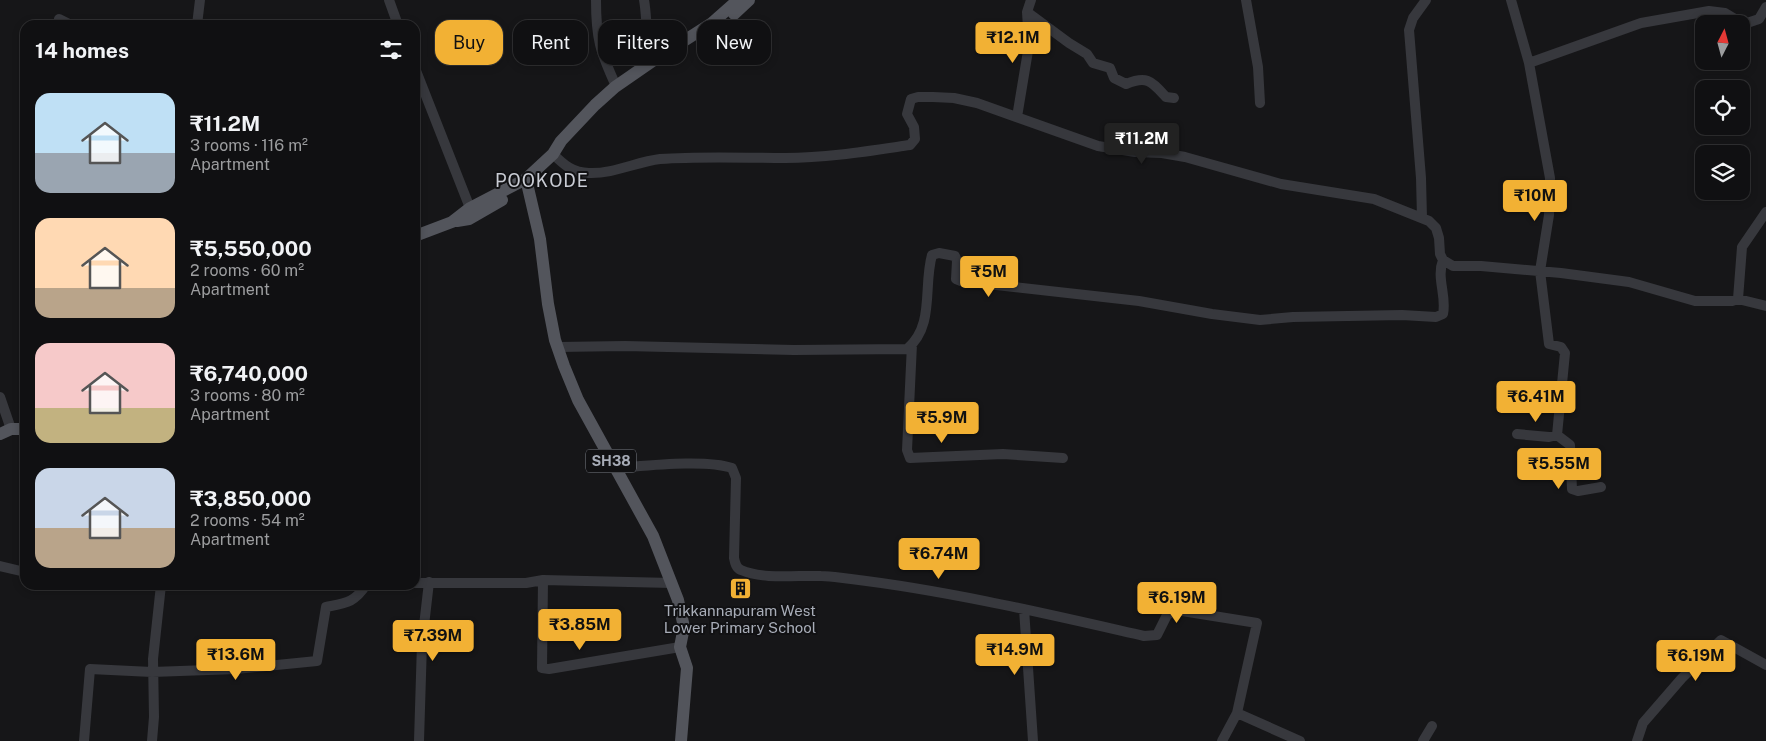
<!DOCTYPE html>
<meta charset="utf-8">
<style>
:root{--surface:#101012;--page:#19191b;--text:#f1f3f6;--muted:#9c9d9f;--line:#303032;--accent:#f2b134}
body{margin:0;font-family:"Public Sans",sans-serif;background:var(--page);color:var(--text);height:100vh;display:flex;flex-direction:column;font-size:19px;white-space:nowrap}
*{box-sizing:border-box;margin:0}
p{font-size:16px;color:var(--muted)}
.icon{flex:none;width:28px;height:28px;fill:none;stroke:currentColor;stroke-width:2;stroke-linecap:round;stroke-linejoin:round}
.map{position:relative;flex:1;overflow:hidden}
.drawer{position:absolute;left:20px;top:20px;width:400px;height:570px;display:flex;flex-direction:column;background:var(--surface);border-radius:15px;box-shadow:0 2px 8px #0003,0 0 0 1px var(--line)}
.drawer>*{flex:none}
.top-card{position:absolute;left:435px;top:20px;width:475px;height:45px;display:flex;gap:10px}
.needle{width:32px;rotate:6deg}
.controls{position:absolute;left:1695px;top:15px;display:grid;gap:10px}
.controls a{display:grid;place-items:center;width:55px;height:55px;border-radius:10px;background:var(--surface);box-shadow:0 2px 8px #0003,0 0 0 1px var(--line);font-size:25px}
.price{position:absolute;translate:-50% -42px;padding:0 11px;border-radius:5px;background:var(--accent);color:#111;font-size:16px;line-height:32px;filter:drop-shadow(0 1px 2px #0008)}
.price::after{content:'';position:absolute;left:50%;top:30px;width:15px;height:11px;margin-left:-8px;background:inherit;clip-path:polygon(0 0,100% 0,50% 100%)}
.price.selected{background:#222;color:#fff}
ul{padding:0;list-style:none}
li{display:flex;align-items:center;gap:15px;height:125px;padding:0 15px}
li span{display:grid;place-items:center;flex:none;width:140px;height:100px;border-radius:15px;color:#555}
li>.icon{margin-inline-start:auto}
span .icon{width:60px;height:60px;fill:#fffc;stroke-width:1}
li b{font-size:21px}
h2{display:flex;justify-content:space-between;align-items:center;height:60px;padding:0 15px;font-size:21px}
.chip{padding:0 18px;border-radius:15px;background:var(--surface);box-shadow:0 2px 8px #0003,0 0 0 1px var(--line);font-size:18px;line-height:45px}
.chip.selected{background:var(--accent);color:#111}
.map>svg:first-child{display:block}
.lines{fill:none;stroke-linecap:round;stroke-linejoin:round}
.minor{stroke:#37383d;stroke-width:10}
.major{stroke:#53555c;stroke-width:12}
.labels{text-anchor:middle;stroke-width:4;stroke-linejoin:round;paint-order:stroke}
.shield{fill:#111113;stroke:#7b7e86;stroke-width:1}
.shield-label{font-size:14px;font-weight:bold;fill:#a8adb8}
.poi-label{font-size:15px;fill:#a8adb8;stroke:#111113}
.quarter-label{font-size:18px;letter-spacing:1px;fill:#c9ccd4;stroke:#111113}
</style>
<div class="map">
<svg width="1766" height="741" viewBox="0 0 1766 741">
<rect width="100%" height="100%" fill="#161618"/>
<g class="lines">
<path class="minor" d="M389,0L398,25
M596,0C596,39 600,51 616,86
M644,0C648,23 644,38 656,58
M1031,0L1027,12L1069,43L1087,54L1093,63L1110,68L1114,78L1126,84C1148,75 1152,82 1166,97L1174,98
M1246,0L1258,67L1260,103
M1511,0L1529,63L1550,178L1549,215L1540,271L1549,344L1561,347L1565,353L1557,435
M59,19L71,25
M197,25L200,0
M1529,63L1641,23L1709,11L1725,13L1735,19L1747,23L1759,19L1766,7
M415,68L470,208
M1017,117L1029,45L1027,12
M553,154C564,165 573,173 589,173C613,174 636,162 660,159C702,156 743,158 785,158C827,158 869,151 910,145L915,139L914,127L907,114L911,99L918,97H933L954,98L977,103L1098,146L1135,152L1162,153L1185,157L1281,184L1374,199L1429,221L1436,228L1439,238L1440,254L1443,260L1453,266H1481L1561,273L1629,282L1695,301H1732L1738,299L1766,306
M1422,218L1421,178L1409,30L1413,18L1426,0
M1738,299L1742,247L1766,212
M912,344L907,450L910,458L1003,454L1063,458
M558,347L625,346L794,350L907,349C935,326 923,286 932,255L939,253L955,256L957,261L956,279L961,281L1139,301L1212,314L1260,320L1293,317L1402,315L1436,317L1443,314C1447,296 1436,278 1443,260
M0,397L11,429
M1517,434L1549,437L1557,435
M1557,435L1570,445L1572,489L1578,491L1601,487
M615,468C645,466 705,459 732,468L736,478L734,558C735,563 736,568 741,570C764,580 797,575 821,576C831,576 841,578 851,579C950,591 1047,614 1144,636L1157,635L1167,615L1176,610L1257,623L1237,713L1222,741
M0,566L25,572
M543,580L542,668L549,669L680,647
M415,583H526L543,580L672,583
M1024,609L1033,741
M1237,713L1300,741
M84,741L90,669L152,672L236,669L317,661L326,607C346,603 354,603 366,585
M152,741L154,717L153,659L161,585
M419,741L422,643L429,582
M1423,741L1432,726
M1637,741L1643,723L1682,678L1721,640L1766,665"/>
<path class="major" d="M734,14L749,0
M526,179L540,239L548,304L555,340L564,366L578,400L653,536L678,600L684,627L680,647L687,668L681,741
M457,221L469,219L502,200
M415,236L452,222L470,208L526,179L553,154L561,141L595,105L615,87L654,60L712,23L738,0
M0,434L11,429H25"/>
</g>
<defs>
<symbol id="building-square" viewBox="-11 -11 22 22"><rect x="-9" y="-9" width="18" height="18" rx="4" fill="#f2b134" stroke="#111113"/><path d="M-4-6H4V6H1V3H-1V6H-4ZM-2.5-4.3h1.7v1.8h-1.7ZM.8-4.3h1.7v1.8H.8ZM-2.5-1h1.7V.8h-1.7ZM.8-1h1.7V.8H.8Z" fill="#111"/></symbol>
</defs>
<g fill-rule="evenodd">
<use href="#building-square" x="728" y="576" width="25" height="25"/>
</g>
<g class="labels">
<rect class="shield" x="586" y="449.5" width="50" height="23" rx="4"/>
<g class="shield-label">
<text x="611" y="466">SH38</text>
</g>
<g class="poi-label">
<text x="740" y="616">Trikkannapuram West<tspan x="740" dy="17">Lower Primary School</tspan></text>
</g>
<g class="quarter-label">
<text x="542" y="187">POOKODE</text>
</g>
</g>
</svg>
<div class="controls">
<a><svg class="needle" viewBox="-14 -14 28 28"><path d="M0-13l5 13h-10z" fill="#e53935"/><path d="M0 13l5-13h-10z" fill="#9c9d9f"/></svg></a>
<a><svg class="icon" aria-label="locate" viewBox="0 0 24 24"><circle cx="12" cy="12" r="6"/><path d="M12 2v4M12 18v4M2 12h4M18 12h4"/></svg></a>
<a><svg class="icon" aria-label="layers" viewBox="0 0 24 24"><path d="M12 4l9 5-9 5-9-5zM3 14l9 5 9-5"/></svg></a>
</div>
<b class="price" style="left:1013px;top:64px">₹12.1M</b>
<b class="price selected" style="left:1142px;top:165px">₹11.2M</b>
<b class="price" style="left:1535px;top:222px">₹10M</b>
<b class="price" style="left:989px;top:298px">₹5M</b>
<b class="price" style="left:1536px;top:423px">₹6.41M</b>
<b class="price" style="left:942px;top:444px">₹5.9M</b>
<b class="price" style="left:1559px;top:490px">₹5.55M</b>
<b class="price" style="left:939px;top:580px">₹6.74M</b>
<b class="price" style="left:1177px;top:624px">₹6.19M</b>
<b class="price" style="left:580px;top:651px">₹3.85M</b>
<b class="price" style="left:433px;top:662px">₹7.39M</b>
<b class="price" style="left:1015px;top:676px">₹14.9M</b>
<b class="price" style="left:236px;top:681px">₹13.6M</b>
<b class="price" style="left:1696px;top:682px">₹6.19M</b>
<div class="top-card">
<a class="chip selected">Buy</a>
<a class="chip">Rent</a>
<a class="chip">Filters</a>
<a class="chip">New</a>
</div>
<section class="drawer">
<h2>14 homes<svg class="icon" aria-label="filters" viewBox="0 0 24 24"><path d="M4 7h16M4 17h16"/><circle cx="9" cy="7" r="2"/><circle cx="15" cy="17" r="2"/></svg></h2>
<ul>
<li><span style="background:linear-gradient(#bfe0f5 60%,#9aa5b1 0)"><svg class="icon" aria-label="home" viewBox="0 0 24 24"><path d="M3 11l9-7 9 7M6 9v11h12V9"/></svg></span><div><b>₹11.2M</b><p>3 rooms · 116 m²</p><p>Apartment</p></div></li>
<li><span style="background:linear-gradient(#ffd9b3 70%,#b9a48a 0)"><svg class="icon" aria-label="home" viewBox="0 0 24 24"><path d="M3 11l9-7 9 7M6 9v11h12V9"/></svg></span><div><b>₹5,550,000</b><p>2 rooms · 60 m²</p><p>Apartment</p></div></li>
<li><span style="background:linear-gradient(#f6c9c9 65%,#c2b280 0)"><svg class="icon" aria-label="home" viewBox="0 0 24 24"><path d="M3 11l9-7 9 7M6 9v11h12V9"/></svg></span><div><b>₹6,740,000</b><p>3 rooms · 80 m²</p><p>Apartment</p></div></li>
<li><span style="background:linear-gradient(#c9d6e8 60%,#b9a48a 0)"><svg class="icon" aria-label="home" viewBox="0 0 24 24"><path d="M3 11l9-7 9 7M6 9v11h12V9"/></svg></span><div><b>₹3,850,000</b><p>2 rooms · 54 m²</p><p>Apartment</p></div></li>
</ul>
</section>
</div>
